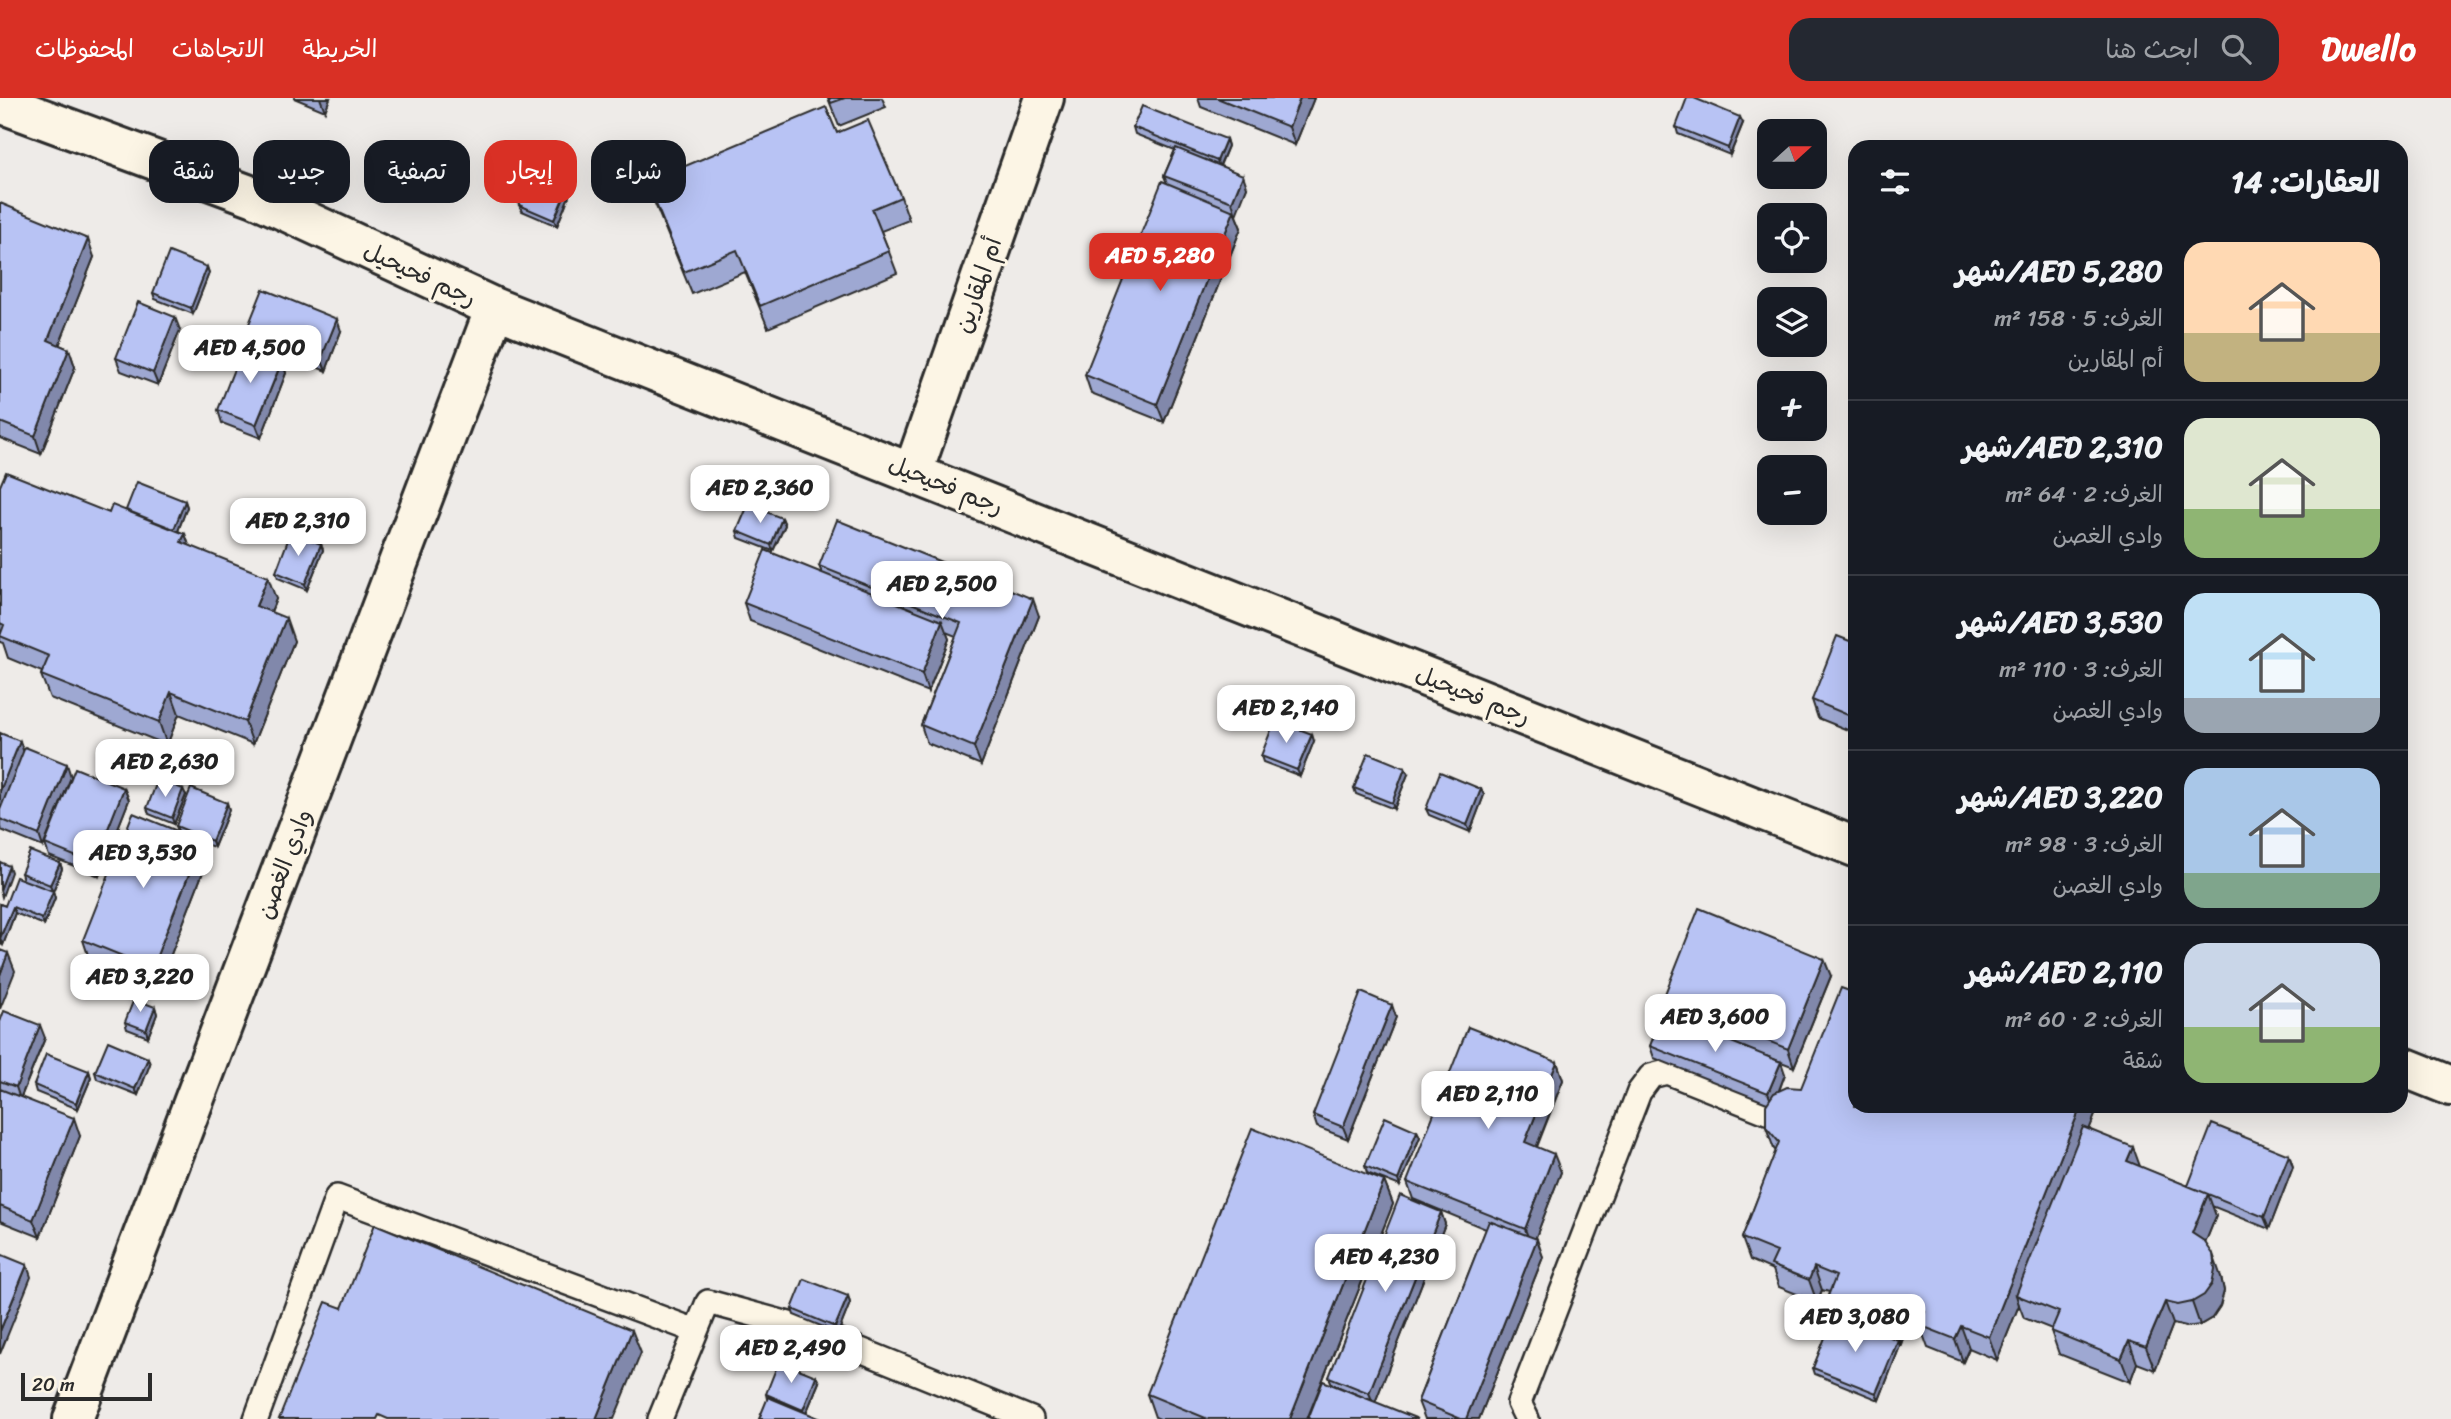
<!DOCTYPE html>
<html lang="ar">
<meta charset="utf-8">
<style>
:root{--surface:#171b24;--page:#242831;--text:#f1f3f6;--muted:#9ea1a6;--line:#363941;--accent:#d93025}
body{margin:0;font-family:Sriracha,"Playpen Sans Arabic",sans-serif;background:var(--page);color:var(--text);direction:rtl;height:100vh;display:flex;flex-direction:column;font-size:26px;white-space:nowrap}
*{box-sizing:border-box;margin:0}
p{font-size:23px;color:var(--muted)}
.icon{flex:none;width:38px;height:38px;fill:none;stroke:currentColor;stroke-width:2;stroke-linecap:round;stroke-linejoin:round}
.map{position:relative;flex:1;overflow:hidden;direction:ltr}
.drawer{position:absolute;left:1848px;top:42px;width:560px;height:973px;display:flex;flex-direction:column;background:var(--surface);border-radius:21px;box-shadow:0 7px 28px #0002;direction:rtl}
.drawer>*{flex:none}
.hud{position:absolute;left:21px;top:42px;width:665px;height:63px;direction:rtl;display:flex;gap:14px}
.needle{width:46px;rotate:69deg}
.tools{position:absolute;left:1757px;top:21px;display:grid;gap:14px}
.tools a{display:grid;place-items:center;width:70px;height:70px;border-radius:14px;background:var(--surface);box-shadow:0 7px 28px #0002;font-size:35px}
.scale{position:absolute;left:21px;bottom:18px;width:131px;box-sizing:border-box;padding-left:7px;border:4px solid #2b2b2b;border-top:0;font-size:19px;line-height:24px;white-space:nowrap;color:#2b2b2b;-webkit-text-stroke:5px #fcf5e5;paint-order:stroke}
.price{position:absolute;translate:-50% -60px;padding:0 16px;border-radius:14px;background:#fff;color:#222;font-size:23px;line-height:46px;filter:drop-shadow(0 2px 4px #0008)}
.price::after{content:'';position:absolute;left:50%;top:42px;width:21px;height:16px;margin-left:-10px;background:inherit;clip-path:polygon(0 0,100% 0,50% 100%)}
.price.active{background:var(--accent);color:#fff}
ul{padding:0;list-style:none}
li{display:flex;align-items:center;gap:21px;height:175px;padding:0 28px}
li+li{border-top:2px solid var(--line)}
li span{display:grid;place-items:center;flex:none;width:196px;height:140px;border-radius:21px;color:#555}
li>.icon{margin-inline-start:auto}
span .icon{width:84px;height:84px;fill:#fffc;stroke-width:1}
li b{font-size:30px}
h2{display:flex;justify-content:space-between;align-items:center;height:84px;padding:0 28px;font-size:30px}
.tag{padding:0 24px;border-radius:21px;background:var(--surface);box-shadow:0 7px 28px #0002;font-size:24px;line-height:63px}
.tag.active{background:var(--accent);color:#fff}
header{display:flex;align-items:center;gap:42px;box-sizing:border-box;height:98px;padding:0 35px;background:var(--accent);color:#fff}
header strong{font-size:33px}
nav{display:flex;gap:38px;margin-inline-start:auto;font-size:24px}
.search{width:490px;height:63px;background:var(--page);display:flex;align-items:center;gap:18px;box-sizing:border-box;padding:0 24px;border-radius:21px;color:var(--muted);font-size:26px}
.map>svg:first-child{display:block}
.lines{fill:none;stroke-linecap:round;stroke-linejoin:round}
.lane-casing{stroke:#2b2b2b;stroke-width:28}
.street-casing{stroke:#2b2b2b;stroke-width:44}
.lane{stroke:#fcf5e5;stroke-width:23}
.street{stroke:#fcf5e5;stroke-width:38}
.wall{fill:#9ea8d2;stroke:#2b2b2b;stroke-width:2}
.shaded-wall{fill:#8188ab;stroke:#2b2b2b;stroke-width:2}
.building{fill:#b8c3f4;stroke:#2b2b2b;stroke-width:2}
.labels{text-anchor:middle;stroke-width:6;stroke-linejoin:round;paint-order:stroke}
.street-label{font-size:24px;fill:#2b2b2b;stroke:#fcf5e5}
</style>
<header>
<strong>Dwello</strong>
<div class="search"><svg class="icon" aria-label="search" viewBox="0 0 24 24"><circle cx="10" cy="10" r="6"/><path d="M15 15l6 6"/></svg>ابحث هنا</div>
<nav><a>الخريطة</a><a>الاتجاهات</a><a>المحفوظات</a></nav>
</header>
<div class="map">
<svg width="2451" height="1321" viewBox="0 0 2451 1321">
<rect width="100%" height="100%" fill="#eeebe8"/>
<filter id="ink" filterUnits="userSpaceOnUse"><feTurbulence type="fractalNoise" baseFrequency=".0143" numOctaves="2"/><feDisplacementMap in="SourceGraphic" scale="14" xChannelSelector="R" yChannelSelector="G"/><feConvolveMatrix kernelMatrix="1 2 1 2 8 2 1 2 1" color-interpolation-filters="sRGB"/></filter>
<g filter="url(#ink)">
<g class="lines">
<defs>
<path id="lane" d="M256,1321L337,1099L696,1233
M660,1321L708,1204L811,1232L1031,1321
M1527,1321L1519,1305L1639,994L1651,978L1667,974L1767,1014"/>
<path id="street" d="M0,5L255,99L495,210L1855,749
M913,374L1044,0
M2401,968L2451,988
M73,1321L495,210"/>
</defs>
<use href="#lane" class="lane-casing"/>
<use href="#street" class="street-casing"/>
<use href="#lane" class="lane"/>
<use href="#street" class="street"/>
</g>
<path class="wall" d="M294,0H330L325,13Z
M828,0H882L886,9L839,28Z
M1198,0H1314L1295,47L1201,9Z
M1743,25L1730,57L1678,36L1676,29Z
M1133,29L1226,41L1228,48L1220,68L1247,89L1235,116L1241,130L1164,324L1091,295L1085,277L1167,85L1164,78L1175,52L1135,36Z
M837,35L901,99L909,122L881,133L897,175L768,230L745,174L692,196L655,106L647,84Z
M567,91L569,98L557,128L522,113L519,107Z
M0,105L94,159L59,247L69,251L75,269L41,356L0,340Z
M207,169L209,175L193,216L155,201L153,195Z
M247,231L341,233L326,273L251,243Z
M180,232L158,287L121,273L116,260Z
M282,263L286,275L261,340L222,325L218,312Z
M0,388L109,415L185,403L187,409L178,433L185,436L189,448L276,501L271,514L294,543L253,646L179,616L167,647L50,600L41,577L42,574L8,560L3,545L0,544Z
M782,420L785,427L773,453L739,440L737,433Z
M321,446L323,452L307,492L278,480L276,474Z
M819,468L1039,518L981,667L927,645L921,627L956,538L946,534L949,541L928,594L750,523L744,505L822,475Z
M1855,542V635L1818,620L1812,602Z
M0,635L24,653L71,679L43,749L1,732L0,729Z
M1314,643L1300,678L1263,664L1261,658Z
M1408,676L1394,711L1356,696L1354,690Z
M124,690L129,702L99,778L49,758L45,746Z
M186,697L174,726L149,716L147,710Z
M1484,697L1470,734L1429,717L1426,711Z
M227,705L229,712L214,749L202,745L208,761L159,887L89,860L83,842L178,733L176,728Z
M60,765L62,771L53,793L55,800L44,827L15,815L3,847L0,846V806L5,808L23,782L21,775Z
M1831,878L1794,969L1766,958L1785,976L1779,993L1855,1008H2095L2097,1012L2089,1031L2140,1069L2188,1088L2289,1057L2293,1069L2269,1131L2212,1108L2216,1118L2205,1145L2221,1179L2224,1193L2220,1208L2212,1220L2200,1227L2186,1229L2173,1226L2155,1272L2137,1265L2130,1284L2059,1256L2051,1233L2052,1231L2024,1220L2019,1207L1997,1262L1969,1250L1963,1264L1928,1250L1921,1231L1908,1226L1901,1246L1899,1245L1900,1248L1879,1302L1815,1276L1813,1270L1835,1217L1828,1198L1829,1194L1822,1192L1817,1204L1779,1189L1773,1172L1750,1162L1742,1140L1776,1053L1774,1051L1766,1029L1767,1005L1654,960L1650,948L1669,918L1663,901Z
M155,909L157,916L148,939L127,931L125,924Z
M1396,919L1348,1041L1317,1029L1313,1017Z
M0,924L45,940L21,999L80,1038L40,1139L0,1123Z
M1557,964L1563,982L1537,1049L1561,1074L1535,1141L1543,1159L1479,1321H1425L1418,1303L1486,1131L1413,1101L1407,1084Z
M150,966L138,997L97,981L95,974Z
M89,973L91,980L78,1011L36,994L34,987Z
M1417,1033L1420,1039L1400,1088L1367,1075L1365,1068Z
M1384,1083L1393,1106L1307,1321H1160L1155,1319L1147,1296Z
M1441,1114L1445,1126L1375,1304L1332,1286L1329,1279Z
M848,1198L850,1205L838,1235L794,1217L792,1211Z
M819,1284L806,1315L767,1301L766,1296Z"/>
<path class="shaded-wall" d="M320,0H330L325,13Z
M1300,0H1314L1295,47L1289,29Z
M1740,19L1743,25L1730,57L1728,50Z
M1226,41L1228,48L1219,69L1217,63Z
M1243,77L1247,89L1236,117L1232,104Z
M567,91L569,98L557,128L554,122Z
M1234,113L1241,130L1164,324L1157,306Z
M88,141L94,159L54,260L48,242Z
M207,169L209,175L193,216L191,210Z
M175,219L180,232L158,287L153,275Z
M337,221L341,233L326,273L321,261Z
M69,251L75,269L41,356L35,338Z
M282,263L286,275L261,340L256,327Z
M185,403L187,409L175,441L172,435Z
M782,420L785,427L773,453L771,447Z
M185,436L193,458L181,444Z
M321,446L323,452L307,492L305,486Z
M268,479L276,501L264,531L256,508Z
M1033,501L1039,518L981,667L974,649Z
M286,520L294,543L253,646L245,624Z
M942,523L949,541L928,594L922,576Z
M171,594L179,616L167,647L159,624Z
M1312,636L1314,643L1300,678L1297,672Z
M20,643L24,655L0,717V693Z
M67,666L71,679L43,749L39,737Z
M1405,670L1408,676L1394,711L1392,705Z
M124,690L129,702L99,778L94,766Z
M183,691L186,697L174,726L172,720Z
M1481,691L1484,697L1470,734L1467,727Z
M227,705L229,712L214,749L212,743Z
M202,743L208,761L159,887L152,870Z
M60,765L62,771L53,793L55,800L44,827L42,821L53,793L50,787Z
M9,768L11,774L2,799L0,792Z
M13,809L15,815L3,847L0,840Z
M8,855L15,873L0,911V877Z
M1824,861L1831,878L1794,969L1788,951Z
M1392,907L1396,919L1348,1041L1343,1029Z
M155,909L157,916L148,939L146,932Z
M40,927L45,940L20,1001L16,989Z
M148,960L150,966L138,997L135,991Z
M1557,964L1563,982L1531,1062L1525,1044Z
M1781,964L1785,976L1773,1008L1768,995Z
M89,973L91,980L78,1011L76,1005Z
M2081,1008H2095L2097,1012L2022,1200L2016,1197L2019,1207L1997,1262L1989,1239Z
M74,1020L80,1038L40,1139L33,1122Z
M1417,1033L1420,1039L1400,1088L1398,1082Z
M2133,1049L2141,1071L2127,1063Z
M1554,1056L1561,1074L1532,1149L1525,1131Z
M2289,1057L2293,1069L2269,1131L2264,1119Z
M1384,1083L1393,1106L1307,1321H1290Z
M2208,1096L2216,1118L2200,1158L2192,1135Z
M1441,1114L1445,1126L1374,1307L1369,1295Z
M1537,1141L1543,1159L1479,1321H1466Z
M2213,1156L2221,1179L2224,1193L2220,1208L2212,1220L2200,1227L2192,1204Z
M27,1167L31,1179L0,1256V1233Z
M1814,1169L1822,1192L1817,1204L1809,1182Z
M848,1198L850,1205L838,1235L835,1229Z
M1900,1204L1908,1226L1901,1246L1892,1224Z
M2165,1204L2173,1226L2155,1272L2146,1249Z
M1961,1228L1969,1250L1963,1264L1955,1241Z
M632,1232L641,1255L614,1321H596Z
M1898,1242L1900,1248L1879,1302L1876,1295Z
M2129,1243L2137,1265L2130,1284L2121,1261Z
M816,1278L819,1284L805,1318L803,1312Z"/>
<path class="building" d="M829,0H845L831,5Z
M1217,0H1300L1289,29Z
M1687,0H1694L1740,19L1728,50L1676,29Z
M1142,8L1226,41L1217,63L1133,29Z
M826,9L837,35L868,22L901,99L872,111L889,153L760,208L737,152L684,174L647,84Z
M1176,50L1243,77L1232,104L1164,78Z
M533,76L567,91L554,122L519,107Z
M1162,83L1234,113L1157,306L1085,277Z
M0,105L88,141L48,242L69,251L35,338L0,324Z
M169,154L207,169L191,210L153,195Z
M263,191L337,221L321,261L247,231Z
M138,204L175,219L153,275L116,260Z
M243,248L282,263L256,327L218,312Z
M6,374L109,415L112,407L185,436L181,444L268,479L256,508L286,520L245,624L171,594L159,624L41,577L49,558L0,538L4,527L0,525V388Z
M137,384L185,403L174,431L126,412Z
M748,407L782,420L771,447L737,433Z
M837,422L1033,501L974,649L921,627L961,525L819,468Z
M291,434L321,446L305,486L276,474Z
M765,452L942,523L922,576L744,505Z
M1837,538L1855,545V620L1812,602Z
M1275,622L1312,636L1297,672L1261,658Z
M0,635L20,643L0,693Z
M25,649L67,666L39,737L0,721V712Z
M1368,655L1405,670L1392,705L1354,690Z
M75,670L124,690L94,766L45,746Z
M1440,674L1481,691L1467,727L1426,711Z
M158,681L183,691L172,720L147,710Z
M191,690L227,705L212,743L176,728Z
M133,715L202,743L152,870L83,842Z
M30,753L60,765L50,787L21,775Z
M0,764L9,768L0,792Z
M16,779L53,793L42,821L13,809L0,840V806L5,808Z
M1699,810L1824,861L1788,951L1663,901Z
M0,852L8,855L0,877Z
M1841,890L1855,895V1008H2081L1989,1239L1961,1228L1955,1241L1919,1227L1925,1214L1900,1204L1892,1224L1828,1198L1836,1178L1814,1169L1809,1182L1771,1167L1777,1154L1742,1140L1779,1044L1766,1029V1007L1774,995L1787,989L1801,990Z
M1361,894L1392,907L1343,1029L1313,1017Z
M134,901L155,909L146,932L125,924Z
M4,913L40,927L16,989L0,983V924Z
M1662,916L1781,964L1768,995L1650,948Z
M1468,929L1557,964L1525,1044L1554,1056L1525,1131L1407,1084Z
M108,943L148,960L135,991L95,974Z
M46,956L89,973L76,1005L34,987Z
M0,991L74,1020L33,1122L0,1108Z
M1385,1019L1417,1033L1398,1082L1365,1068Z
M2212,1026L2289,1057L2264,1119L2188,1088Z
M2083,1029L2133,1049L2127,1063L2208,1096L2192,1135L2204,1143L2213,1156L2215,1171L2212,1186L2204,1197L2192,1204L2178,1207L2165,1204L2146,1249L2129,1243L2121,1261L2051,1233L2059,1214L2016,1197Z
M1252,1030L1384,1083L1290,1321H1208L1147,1296Z
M1400,1097L1441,1114L1369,1295L1329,1279Z
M1489,1123L1537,1141L1466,1321H1461L1418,1303Z
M375,1126L632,1232L596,1321H388L379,1317L377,1321H279L326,1204L342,1210Z
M0,1156L27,1167L0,1233Z
M804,1181L848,1198L835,1229L792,1211Z
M1834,1217L1898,1242L1876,1295L1813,1270Z
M779,1263L816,1278L803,1312L766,1296Z
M1323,1283L1418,1321H1308Z
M768,1299L821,1321H759Z"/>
</g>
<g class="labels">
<g class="street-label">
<text transform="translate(420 176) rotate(25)" y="8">رجم فحيحيل</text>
<text transform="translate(978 187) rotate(-71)" y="8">أم المقارين</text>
<text transform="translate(946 387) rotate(22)" y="8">رجم فحيحيل</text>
<text transform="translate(1473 597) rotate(22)" y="8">رجم فحيحيل</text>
<text transform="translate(284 766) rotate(-69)" y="8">وادي الغصن</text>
</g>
</g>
</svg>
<div class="tools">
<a><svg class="needle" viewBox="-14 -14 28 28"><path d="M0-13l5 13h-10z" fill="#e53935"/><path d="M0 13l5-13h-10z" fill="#9ea1a6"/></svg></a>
<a><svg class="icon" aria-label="locate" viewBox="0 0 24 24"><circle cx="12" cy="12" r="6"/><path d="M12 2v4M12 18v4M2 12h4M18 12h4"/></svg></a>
<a><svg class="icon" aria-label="layers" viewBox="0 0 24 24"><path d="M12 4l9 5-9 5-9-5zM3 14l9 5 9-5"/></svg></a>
<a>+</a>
<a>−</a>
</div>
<div class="scale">20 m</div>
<b class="price active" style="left:1160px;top:195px">AED 5,280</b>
<b class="price" style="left:250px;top:287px">AED 4,500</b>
<b class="price" style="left:760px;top:427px">AED 2,360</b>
<b class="price" style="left:298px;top:460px">AED 2,310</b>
<b class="price" style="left:942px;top:523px">AED 2,500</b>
<b class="price" style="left:1286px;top:647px">AED 2,140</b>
<b class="price" style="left:165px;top:701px">AED 2,630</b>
<b class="price" style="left:143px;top:792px">AED 3,530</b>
<b class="price" style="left:140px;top:916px">AED 3,220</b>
<b class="price" style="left:1715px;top:956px">AED 3,600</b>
<b class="price" style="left:1488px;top:1033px">AED 2,110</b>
<b class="price" style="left:1385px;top:1196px">AED 4,230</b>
<b class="price" style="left:1855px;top:1256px">AED 3,080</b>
<b class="price" style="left:791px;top:1287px">AED 2,490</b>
<div class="hud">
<a class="tag">شراء</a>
<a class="tag active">إيجار</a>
<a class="tag">تصفية</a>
<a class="tag">جديد</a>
<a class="tag">شقة</a>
</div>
<section class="drawer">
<h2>العقارات: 14<svg class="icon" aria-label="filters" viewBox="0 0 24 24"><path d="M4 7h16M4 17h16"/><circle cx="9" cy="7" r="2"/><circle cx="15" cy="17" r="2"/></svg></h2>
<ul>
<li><span style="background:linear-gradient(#ffd9b3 65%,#c2b280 0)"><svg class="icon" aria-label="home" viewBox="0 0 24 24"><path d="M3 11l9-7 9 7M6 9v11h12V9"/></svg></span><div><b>AED 5,280/شهر</b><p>الغرف: 5 · 158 m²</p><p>أم المقارين</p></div></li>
<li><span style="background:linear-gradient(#dfe7d0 65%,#8fb573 0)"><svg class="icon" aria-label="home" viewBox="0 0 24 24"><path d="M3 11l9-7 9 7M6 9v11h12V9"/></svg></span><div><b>AED 2,310/شهر</b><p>الغرف: 2 · 64 m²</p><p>وادي الغصن</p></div></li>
<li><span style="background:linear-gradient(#bfe0f5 75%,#9aa5b1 0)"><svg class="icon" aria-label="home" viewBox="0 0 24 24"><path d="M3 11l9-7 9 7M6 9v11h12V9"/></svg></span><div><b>AED 3,530/شهر</b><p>الغرف: 3 · 110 m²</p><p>وادي الغصن</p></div></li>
<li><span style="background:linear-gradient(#a9c7e8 75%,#7fa58c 0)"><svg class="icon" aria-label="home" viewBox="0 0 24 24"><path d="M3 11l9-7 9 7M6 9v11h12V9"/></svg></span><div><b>AED 3,220/شهر</b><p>الغرف: 3 · 98 m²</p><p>وادي الغصن</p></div></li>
<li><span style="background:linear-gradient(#c9d6e8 60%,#8fb573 0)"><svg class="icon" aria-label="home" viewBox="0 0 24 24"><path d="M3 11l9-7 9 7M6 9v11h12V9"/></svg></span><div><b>AED 2,110/شهر</b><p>الغرف: 2 · 60 m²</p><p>شقة</p></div></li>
</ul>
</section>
</div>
